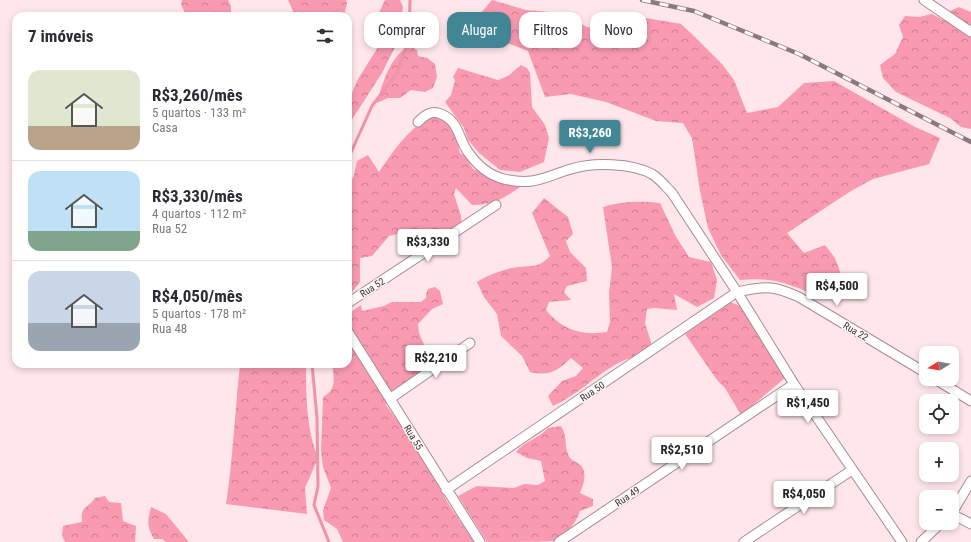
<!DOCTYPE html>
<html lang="pt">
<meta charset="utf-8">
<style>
:root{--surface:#fff;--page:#f2f2f3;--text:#2b2b33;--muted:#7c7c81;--line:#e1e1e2;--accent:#428595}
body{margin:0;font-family:"Roboto Condensed",sans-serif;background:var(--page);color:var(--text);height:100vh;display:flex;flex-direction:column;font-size:15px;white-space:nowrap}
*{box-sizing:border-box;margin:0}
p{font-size:13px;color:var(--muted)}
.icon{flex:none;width:22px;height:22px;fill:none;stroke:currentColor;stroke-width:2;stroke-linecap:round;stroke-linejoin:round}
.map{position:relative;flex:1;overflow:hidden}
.panel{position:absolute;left:12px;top:12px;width:340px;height:356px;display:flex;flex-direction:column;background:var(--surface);border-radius:12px;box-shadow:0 2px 6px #0003}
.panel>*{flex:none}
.hud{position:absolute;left:364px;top:12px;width:380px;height:36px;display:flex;gap:8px}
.needle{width:26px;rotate:259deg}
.controls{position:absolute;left:919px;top:346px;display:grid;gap:8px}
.controls a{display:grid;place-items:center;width:40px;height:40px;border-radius:8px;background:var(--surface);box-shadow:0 2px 6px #0003;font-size:20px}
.price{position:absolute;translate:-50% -34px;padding:0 9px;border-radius:4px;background:#fff;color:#222;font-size:13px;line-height:26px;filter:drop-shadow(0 1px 2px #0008)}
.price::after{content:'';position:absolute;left:50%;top:24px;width:12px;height:9px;margin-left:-6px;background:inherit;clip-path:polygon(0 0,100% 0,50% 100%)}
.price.on{background:var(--accent);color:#fff}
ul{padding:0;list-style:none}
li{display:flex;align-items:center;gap:12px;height:100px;padding:0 16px}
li+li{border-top:1px solid var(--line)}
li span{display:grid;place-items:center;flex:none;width:112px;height:80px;border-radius:12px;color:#555}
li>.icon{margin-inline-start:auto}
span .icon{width:48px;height:48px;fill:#fffc;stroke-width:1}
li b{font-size:17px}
h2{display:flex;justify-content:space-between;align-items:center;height:48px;padding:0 16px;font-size:17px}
.tag{padding:0 14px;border-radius:12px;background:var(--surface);box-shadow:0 2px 6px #0003;font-size:14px;line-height:36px}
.tag.on{background:var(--accent);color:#fff}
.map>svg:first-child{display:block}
.forest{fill:url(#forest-crowns)}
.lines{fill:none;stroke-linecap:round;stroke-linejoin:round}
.stream{stroke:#f192a9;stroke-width:3}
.street-casing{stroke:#a78b91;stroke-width:11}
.street{stroke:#fff;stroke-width:9}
.rail-casing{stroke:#8b7a7d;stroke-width:4.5}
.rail{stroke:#fff8f9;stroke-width:3;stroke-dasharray:9;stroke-linecap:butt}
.labels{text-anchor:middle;stroke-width:3;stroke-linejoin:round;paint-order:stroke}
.street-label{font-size:10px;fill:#403437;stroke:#fff8f9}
</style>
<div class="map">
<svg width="971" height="542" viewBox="0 0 971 542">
<defs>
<pattern id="forest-crowns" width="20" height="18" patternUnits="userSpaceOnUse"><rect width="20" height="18" fill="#f99ab1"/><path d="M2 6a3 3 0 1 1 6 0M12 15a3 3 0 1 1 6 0" fill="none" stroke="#cb7e91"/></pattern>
</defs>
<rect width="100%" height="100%" fill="#ffe6ea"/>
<path class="forest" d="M182,0H228L231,6V16H186L181,4Z
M288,0H346L347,3L344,16H295Z
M385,0H400L403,7L395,47L382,73L351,121L348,159V102L358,79L380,44L375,21Z
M492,0L526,10L561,13L587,27L619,31L640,17L681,24L694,36L722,64L734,80L747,113L778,107L804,83L834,81L915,127L940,138L929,164L873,179L851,191L787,233L804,253L825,245L835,258L842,277L839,284L824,299C791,285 777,277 740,280L721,255L708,228L700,191L692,138L683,123L656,121L606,102L571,94L545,97L528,51L468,28Z
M959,7L971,12V25L957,19L950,11Z
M932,14L955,26L971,37V129L961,127L950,118L896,92L883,78L880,65L895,54L903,37L899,25L905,16L919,17Z
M410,46L417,50L418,56L427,58L435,64L437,77L433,88L425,92L411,90L400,98H388L377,103C382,84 391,54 410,46Z
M521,65L527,68L530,73L532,107L545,125L549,138L544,162L520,172L500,170L479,153L468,140L464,128L445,102L451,95L455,80L453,77L458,68L498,80L508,76Z
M436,116C453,122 457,137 460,153L465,156L473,169L520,187C503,199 494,205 472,205L456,188L454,194L461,216L462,228L425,249L405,240L397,234L389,236L372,256L360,258V282L348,297V188L354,175L357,161L368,155L379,172C394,151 410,124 436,116Z
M544,198L568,217L573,234L566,241L570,252L586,268L587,281L567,286L564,292L571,300L549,302L546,310C563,330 581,336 607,332L610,322L609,293L612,267L603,207C623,201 639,201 660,203L675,235L689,257L711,262L717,280L714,298L697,307L674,294L677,310L654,308L647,309L645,323L651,342V351C638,355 625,359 613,366C592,379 575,396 553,406L548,396L562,381L576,376L583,368L571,358C556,372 550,376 530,372L522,356L501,336L497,314L484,297L477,282C487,275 507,268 519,267C535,265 538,268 550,256L532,213Z
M435,287L440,291L443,304L432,309L418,324L419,333L425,347L418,345L409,352C412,360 419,363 422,371L419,375L386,397V405L416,446L448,503L474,542H343L337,529L324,520L323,510L331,488L323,467L321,451L323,397C337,389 334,379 332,364H348V314L361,305L362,311L384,306L392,302H421L426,298V294L428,289Z
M730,302L743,307L785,378L741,415L725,388L717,380L685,334Z
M240,364H306C306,396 306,428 318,458L305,488L307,514L226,504C233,457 235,411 240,364Z
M561,426C568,438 564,444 568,454C570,460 573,460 579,464C588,470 584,484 580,493L593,499V506L580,511C577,522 565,537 553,541C545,542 499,542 487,542L458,496L477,486L514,488L524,484L538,485L545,481L541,461L527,458L516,452C524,441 539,439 548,428Z
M105,496L109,502L121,503L123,521L136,526L135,542H65L62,536L63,526L82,522C80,505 88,509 95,498Z
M151,507L166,514L189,542H166L162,539H154C147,527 147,521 151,507Z"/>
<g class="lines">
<path class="stream" d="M348,159L372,106L397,73L409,38L410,0
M312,364L317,418L318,486L314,505L329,542"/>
<defs>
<path id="street" d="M924,0L971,32
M418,122C425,115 431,110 441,114C459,121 458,138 468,152C477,165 488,175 504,179C535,186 544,177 571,169C593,162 632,163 652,174C660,179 666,187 672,193L737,292L794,384L902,542
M348,303L496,205
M348,332L480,542
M935,379L971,401
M391,398L470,343
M446,490L737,292C766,286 772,285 799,297L926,373
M952,513L971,481
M952,514L971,524
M559,542L794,384
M744,542L852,470
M921,542L941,523"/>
</defs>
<use href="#street" class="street-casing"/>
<use href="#street" class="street"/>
<defs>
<path id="rail" d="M642,0L694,11L799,54L971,142"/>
</defs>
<use href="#rail" class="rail-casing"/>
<use href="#rail" class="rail"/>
</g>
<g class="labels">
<g class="street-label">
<text transform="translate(372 287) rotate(-33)" y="4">Rua 52</text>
<text transform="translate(856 331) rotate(31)" y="4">Rua 22</text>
<text transform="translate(592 391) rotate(-34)" y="4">Rua 50</text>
<text transform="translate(414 437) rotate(59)" y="4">Rua 55</text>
<text transform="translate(627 496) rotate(-34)" y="4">Rua 49</text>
</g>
</g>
</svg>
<div class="controls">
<a><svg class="needle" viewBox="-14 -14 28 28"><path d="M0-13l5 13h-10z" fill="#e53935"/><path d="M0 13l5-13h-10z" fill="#7c7c81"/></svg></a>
<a><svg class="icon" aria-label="locate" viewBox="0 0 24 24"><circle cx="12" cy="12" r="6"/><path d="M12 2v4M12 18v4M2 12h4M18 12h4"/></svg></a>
<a>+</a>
<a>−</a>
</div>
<b class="price on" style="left:590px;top:154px">R$3,260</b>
<b class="price" style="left:428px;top:263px">R$3,330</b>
<b class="price" style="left:837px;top:307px">R$4,500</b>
<b class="price" style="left:436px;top:379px">R$2,210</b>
<b class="price" style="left:808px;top:424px">R$1,450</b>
<b class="price" style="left:682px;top:471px">R$2,510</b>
<b class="price" style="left:804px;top:515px">R$4,050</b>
<div class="hud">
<a class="tag">Comprar</a>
<a class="tag on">Alugar</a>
<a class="tag">Filtros</a>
<a class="tag">Novo</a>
</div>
<section class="panel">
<h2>7 imóveis<svg class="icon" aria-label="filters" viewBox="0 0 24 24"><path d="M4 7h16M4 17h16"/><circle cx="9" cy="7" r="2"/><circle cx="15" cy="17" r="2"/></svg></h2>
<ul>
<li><span style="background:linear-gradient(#dfe7d0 70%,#b9a48a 0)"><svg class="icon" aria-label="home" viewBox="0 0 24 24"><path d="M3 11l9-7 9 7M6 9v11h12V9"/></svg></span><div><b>R$3,260/mês</b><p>5 quartos · 133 m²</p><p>Casa</p></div></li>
<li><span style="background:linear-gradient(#bfe0f5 75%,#7fa58c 0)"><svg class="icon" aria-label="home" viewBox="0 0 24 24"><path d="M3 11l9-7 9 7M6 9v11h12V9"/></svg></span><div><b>R$3,330/mês</b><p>4 quartos · 112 m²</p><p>Rua 52</p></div></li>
<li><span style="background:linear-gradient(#c9d6e8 65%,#9aa5b1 0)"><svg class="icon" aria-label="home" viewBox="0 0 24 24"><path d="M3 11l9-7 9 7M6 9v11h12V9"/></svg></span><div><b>R$4,050/mês</b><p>5 quartos · 178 m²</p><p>Rua 48</p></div></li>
</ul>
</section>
</div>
